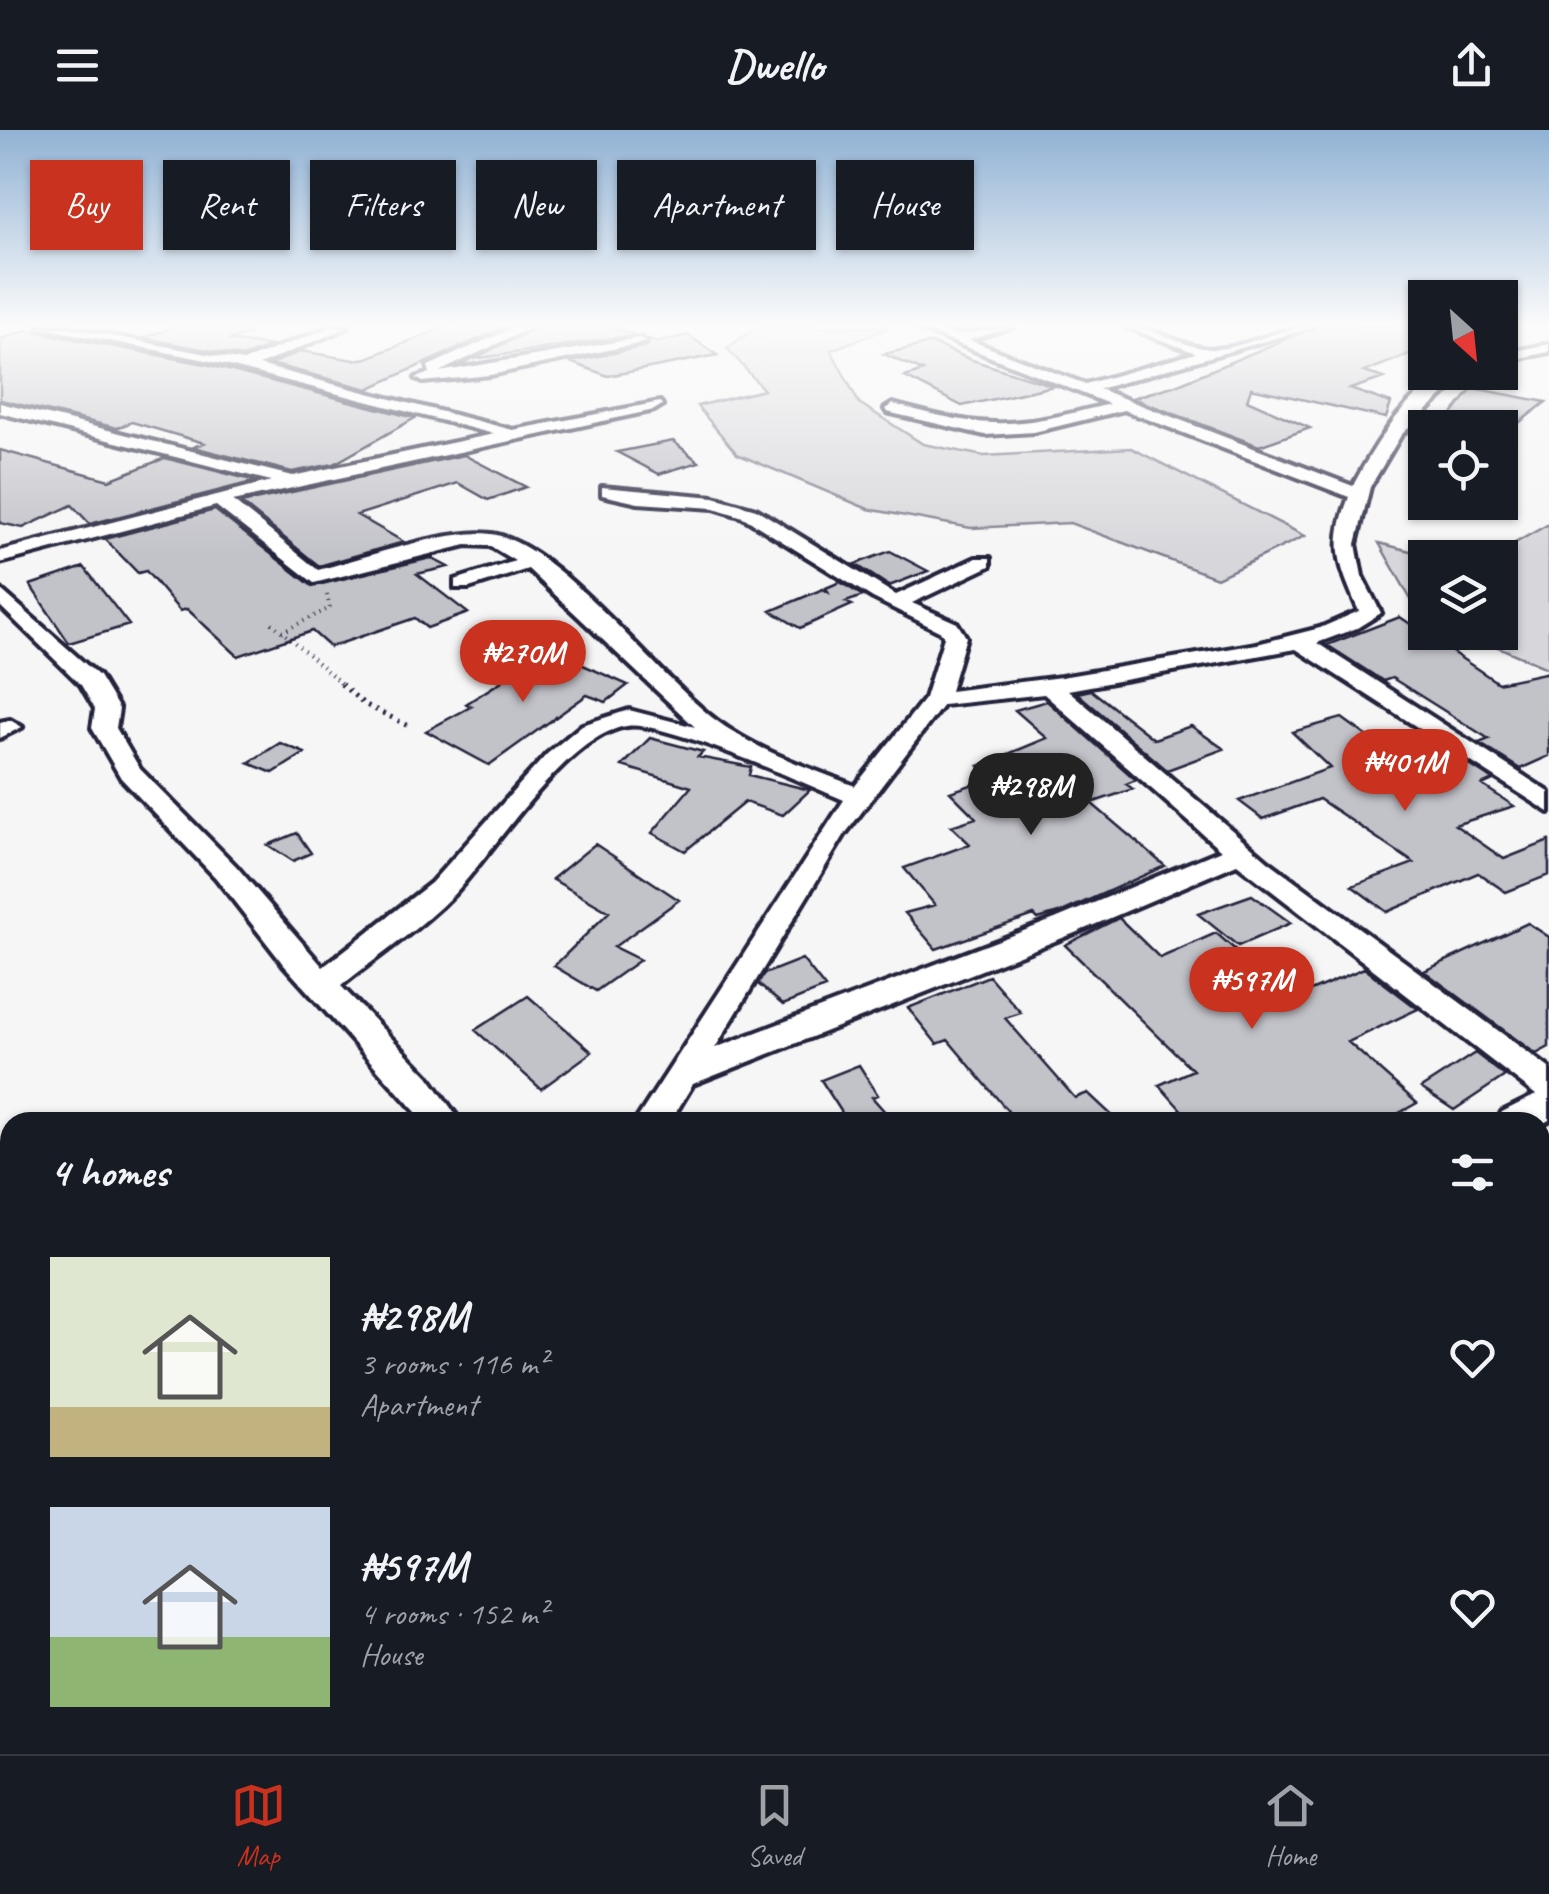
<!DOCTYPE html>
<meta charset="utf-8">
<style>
:root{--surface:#171b24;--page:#20242c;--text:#f1f3f6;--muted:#9ea1a6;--line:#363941;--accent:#c8321e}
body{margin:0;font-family:Caveat,sans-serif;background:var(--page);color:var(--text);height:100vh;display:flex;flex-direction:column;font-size:38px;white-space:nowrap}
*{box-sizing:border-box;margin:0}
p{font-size:32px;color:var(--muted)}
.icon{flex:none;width:55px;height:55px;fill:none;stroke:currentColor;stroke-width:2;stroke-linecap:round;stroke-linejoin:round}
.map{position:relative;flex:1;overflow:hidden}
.details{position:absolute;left:0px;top:982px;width:1550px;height:642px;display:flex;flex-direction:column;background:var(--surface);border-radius:30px 30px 0 0;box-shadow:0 2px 8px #0004}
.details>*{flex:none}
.hud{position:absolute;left:30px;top:30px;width:1000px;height:90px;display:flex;gap:20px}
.needle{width:65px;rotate:153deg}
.tools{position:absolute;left:1408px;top:150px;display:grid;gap:20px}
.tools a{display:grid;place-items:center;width:110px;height:110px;border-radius:0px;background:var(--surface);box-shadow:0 2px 8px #0004;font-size:50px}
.price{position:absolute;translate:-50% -85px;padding:0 22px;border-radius:35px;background:var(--accent);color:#fff;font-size:32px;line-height:65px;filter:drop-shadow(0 2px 5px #0008)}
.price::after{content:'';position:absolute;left:50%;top:60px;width:30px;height:22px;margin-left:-15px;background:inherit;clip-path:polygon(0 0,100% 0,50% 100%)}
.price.active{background:#222;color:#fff}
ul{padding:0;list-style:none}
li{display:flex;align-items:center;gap:30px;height:250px;padding:0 50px}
li span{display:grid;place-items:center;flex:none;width:280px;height:200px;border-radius:0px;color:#555}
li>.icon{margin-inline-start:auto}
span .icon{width:120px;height:120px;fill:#fffc;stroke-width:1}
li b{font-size:42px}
h2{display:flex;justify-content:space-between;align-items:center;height:120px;padding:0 50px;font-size:42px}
.chip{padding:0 35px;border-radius:0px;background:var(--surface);box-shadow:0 2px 8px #0004;font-size:35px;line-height:90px}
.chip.active{background:var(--accent);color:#fff}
header{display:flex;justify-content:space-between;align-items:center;height:130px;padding:0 50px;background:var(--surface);font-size:45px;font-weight:800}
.tab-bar{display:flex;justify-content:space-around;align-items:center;height:140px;border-top:2px solid var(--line);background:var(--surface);font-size:28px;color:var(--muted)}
.tab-bar a{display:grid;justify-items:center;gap:5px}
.tab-bar .active{color:var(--accent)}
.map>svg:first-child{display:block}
.green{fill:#d7d7db;stroke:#7c7c8b;stroke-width:2.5}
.building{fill:#c2c2c9;stroke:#22223b;stroke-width:2.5}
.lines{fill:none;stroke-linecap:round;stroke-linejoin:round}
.minor-casing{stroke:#22223b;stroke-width:8}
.path-far1{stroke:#22223b;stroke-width:4;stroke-dasharray:1 5;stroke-linecap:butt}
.path{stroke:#22223b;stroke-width:5;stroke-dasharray:2.5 6;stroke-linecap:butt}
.minor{fill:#fff;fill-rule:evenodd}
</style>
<header><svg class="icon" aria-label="menu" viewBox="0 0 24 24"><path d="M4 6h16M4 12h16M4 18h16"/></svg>Dwello<svg class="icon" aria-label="share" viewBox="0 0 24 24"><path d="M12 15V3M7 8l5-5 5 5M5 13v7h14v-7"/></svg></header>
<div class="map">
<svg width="1549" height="1624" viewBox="0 0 1549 1624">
<rect width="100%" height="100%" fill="#f6f6f7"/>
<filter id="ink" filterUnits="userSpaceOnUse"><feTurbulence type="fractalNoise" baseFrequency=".01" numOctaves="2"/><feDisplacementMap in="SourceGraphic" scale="20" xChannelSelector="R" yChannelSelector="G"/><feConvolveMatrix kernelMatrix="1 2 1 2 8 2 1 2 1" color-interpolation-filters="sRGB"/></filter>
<g filter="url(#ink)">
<path class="green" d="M757,197H891L831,220L859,273L923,314L984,326L1131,318L1305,406L1217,448L1070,393L971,398L868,379L737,324L697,276L764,260L727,218Z
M1549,394V539L1466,503L1500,502V428L1490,427Z
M1379,413L1434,427L1425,428V485L1418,482Z"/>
<path class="building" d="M175,196H249L250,204L229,210L271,216L243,227L144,208Z
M448,196H507L368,259L271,234L301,221L354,230L367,228Z
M535,196H608L635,205L474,229Z
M1317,196H1425V218L1364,242L1384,248L1350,259L1391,273L1386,288L1251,258L1247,270L1310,298L1259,316L1132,268L1176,255Z
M28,200L205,234L415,288L334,334L292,342L193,317L204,313L132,292L117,298L0,270V209Z
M688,205L717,225L608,246L570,232L647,216L648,209L657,212Z
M931,213L972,230L1054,256L962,276L905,247L923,241L884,224Z
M1472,259H1478L1546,272L1512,298H1441Z
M673,311L699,332L659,344L617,322Z
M0,320L109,350L165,328L256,351L90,394L72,375L23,398L0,393Z
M464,325L526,357L488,370L458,353L357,385L404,412L319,436L241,373Z
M215,380L312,456L431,428L448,437L417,444L468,483L427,498L415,488L330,517L312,501L238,526L187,479L180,481L146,441L138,443L105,409Z
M890,421L928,441L889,456L855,434Z
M84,437L129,495L69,513L30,455Z
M840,452L863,466L846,472L852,475L800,498L771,481L823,459L828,462L826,458Z
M1400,487L1498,553L1549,542V626L1520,639L1479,613L1489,609L1392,548L1383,551L1327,515Z
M545,518L628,555L606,572L587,565L489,635L426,601L472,576L466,574L522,538L515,535Z
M1091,560L1154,609L1191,596L1224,619L1167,640L1077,563Z
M1047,571L1136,650L1126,654L1133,659L1091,673L1165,736L1062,782L1038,789L1034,785L936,819L905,783L935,775L904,738L970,714L951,696L976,688L950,662L992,648L979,636L1047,608L1015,580Z
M1342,588L1411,638L1451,623L1493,650L1482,655L1514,676L1455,695L1504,729L1549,711V745L1506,762L1478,743L1387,782L1352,756L1414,733L1319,669L1263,689L1239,671L1330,638L1292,602Z
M650,608L703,622L698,627L751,637L749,645L810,660L783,685L745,672L685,721L652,703L691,657L622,636Z
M280,613L305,623L273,643L248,633Z
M297,703L311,723L293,731L268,715Z
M595,714L679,770L614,817L640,830L596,861L554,836L609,782L552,749Z
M1252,765L1291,793L1238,816L1198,784Z
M1119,788L1160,828L1216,803L1292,869L1364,838L1418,879L1348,912L1417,973L1383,992H1192L1159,955L1193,940L1065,815Z
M1528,793L1549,807V917L1536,924L1424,841Z
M802,829L825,858L783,875L758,854L764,844Z
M989,846L1021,883L1005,888L1075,968L1088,963L1119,992H1017L948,910L937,914L908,878Z
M528,866L592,922L541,959L475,900Z
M1475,923L1505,946L1454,980L1421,958Z
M859,935L878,965L872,967L894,992H848L821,950Z"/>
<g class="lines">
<defs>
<path id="minor" d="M39,197H66L243,231L331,197H348L259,235L513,300L660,272L662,275L654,280L233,371L318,440C360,429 457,395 497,405C563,421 658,547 717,591C759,622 807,637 855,656L925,568L944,507L941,502L873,468L743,387L714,378L638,373L602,365V357L714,367L756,379L896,465L976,428H990V436L912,473L957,493L966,507L950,561L1061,547L1257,514L1320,498L1359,481C1339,435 1330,416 1349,367L1124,280L1034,302L985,305L887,282L885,279L893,274C989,300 1012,299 1109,274L916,197H933L955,205L1012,197L969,210L1085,254L1196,223L1127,197C1157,197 1183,218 1212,219C1241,220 1278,197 1313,197L1099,259L1353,356C1375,315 1416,242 1468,242L1401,305L1370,357L1356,414L1362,446L1381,483L1357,498L1317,513L1549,662V682L1296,519L1068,560L1268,731L1549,938V990L1540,995L1497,992L1502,982L1536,965L1237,734L1075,803L693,954L670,992H635L844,670C804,653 663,590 627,596C566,605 496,719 454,764C421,798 378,826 341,856L428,946L461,992H425L284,835L216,748L121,648L92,598L95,579L81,555L0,476V459L99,546L119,579L116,598L140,639L236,736L323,837L431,753L547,624L582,595L629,580L695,597L528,439L469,458H455V450L515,431L490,416L466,415L314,453L216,376L0,433V421L271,351L0,283V273L292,346L494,304L206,230ZM1044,564L1221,720L1055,789L715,918L845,704L943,575Z
M515,197H532L439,242L639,208L646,212L490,245L423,252L416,248L430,243L428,236Z
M1549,214V222L1500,232V224Z
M10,590L22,597L0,608V592Z
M0,1124L10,1127V1175L0,1171Z
M134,1615H191L187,1624H130Z
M664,1615H716L718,1624H666Z"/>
</defs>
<use href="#minor" class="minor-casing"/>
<path class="path-far1" d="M272,493L344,556
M282,502L330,478L327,465"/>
<path class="path" d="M341,554L364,574L411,597"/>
<use href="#minor" class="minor"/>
</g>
</g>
<linearGradient id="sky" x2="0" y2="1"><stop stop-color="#91b2d4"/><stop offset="0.46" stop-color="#fbfbfb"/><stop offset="1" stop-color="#fbfbfb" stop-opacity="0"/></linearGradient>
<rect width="1549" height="424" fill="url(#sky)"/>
</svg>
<div class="tools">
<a><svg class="needle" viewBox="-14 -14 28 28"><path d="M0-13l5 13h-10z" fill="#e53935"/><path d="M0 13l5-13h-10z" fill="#9ea1a6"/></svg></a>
<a><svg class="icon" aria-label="locate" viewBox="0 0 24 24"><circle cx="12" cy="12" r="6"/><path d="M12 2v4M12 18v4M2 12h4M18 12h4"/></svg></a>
<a><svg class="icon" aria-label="layers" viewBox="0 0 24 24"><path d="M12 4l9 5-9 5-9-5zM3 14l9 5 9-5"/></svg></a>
</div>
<b class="price" style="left:523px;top:575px">₦270M</b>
<b class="price" style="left:1405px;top:684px">₦401M</b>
<b class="price active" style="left:1031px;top:708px">₦298M</b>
<b class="price" style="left:1252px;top:902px">₦597M</b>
<div class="hud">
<a class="chip active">Buy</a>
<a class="chip">Rent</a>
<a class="chip">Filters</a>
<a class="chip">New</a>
<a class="chip">Apartment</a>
<a class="chip">House</a>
</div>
<section class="details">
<h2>4 homes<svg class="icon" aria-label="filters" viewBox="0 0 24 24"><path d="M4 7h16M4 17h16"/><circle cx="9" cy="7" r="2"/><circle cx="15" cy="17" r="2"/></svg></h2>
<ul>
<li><span style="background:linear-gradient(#dfe7d0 75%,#c2b280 0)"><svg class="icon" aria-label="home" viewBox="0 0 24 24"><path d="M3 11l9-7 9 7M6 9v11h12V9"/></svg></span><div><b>₦298M</b><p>3 rooms · 116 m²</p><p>Apartment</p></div><svg class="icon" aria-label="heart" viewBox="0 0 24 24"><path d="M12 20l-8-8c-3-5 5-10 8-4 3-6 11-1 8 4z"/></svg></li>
<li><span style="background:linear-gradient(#c9d6e8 65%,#8fb573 0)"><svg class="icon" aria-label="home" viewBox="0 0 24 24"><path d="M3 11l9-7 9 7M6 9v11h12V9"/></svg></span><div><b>₦597M</b><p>4 rooms · 152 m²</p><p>House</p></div><svg class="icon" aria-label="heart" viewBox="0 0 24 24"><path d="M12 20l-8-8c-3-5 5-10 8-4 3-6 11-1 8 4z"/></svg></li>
</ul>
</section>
</div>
<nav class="tab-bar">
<a class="active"><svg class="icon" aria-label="map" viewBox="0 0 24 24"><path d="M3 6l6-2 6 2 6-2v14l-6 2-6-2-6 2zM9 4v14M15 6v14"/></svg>Map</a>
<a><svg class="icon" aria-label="saved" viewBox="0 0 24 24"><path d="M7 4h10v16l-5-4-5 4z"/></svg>Saved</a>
<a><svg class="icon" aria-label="home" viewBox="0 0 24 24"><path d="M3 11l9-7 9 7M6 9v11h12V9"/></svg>Home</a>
</nav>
